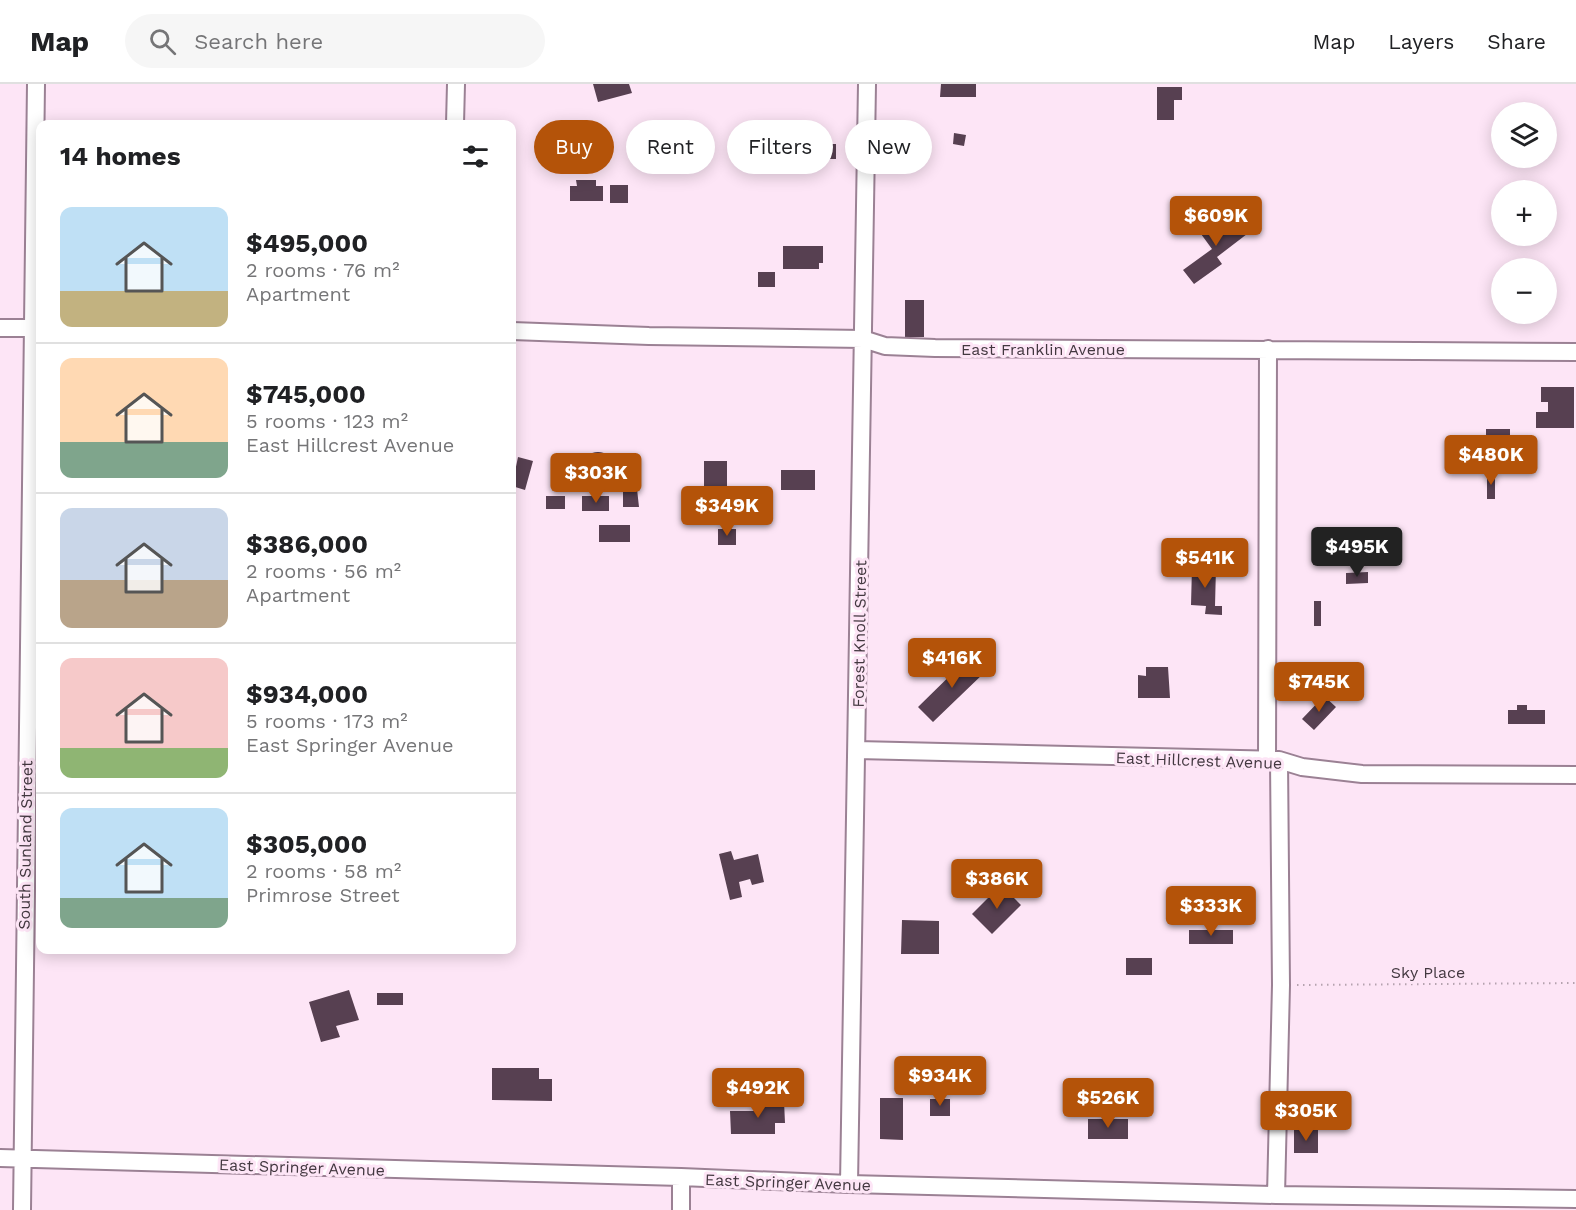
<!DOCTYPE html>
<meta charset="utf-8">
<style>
:root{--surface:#fff;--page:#f6f6f6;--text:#202124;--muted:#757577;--line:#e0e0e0;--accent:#b45309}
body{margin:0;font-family:"Work Sans",sans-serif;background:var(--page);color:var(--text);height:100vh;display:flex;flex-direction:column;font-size:22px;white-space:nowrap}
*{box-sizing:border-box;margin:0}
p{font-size:20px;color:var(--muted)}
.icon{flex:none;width:33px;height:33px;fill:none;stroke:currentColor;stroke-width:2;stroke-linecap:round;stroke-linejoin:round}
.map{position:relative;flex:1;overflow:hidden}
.sheet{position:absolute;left:36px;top:36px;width:480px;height:834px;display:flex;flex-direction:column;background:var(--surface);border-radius:12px;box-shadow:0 3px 15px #0003}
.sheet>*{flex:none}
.banner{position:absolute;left:534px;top:36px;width:570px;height:54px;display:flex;gap:12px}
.fabs{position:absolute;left:1491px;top:18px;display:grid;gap:12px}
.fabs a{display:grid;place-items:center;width:66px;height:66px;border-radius:50%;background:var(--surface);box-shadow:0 3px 15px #0003;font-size:30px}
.price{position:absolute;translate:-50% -51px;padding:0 14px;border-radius:6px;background:var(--accent);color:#fff;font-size:20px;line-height:39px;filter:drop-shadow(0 2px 3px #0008)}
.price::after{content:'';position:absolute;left:50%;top:36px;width:18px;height:14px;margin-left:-9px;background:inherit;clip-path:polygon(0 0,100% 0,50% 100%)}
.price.current{background:#222;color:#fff}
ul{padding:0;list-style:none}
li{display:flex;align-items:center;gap:18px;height:150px;padding:0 24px}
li+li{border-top:2px solid var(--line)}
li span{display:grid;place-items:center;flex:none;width:168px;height:120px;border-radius:12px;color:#555}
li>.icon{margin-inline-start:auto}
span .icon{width:72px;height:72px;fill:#fffc;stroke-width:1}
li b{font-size:26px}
h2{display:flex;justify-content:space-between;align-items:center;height:72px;padding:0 24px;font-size:26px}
.pill{padding:0 21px;border-radius:27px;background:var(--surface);box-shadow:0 3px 15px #0003;font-size:21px;line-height:54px}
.pill.current{background:var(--accent);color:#fff}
header{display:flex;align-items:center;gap:36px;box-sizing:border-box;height:84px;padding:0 30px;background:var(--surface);border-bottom:2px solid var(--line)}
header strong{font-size:28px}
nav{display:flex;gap:33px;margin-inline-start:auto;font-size:21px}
.search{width:420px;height:54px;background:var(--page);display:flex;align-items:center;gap:15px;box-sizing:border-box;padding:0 21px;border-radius:33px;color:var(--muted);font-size:22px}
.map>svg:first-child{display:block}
.building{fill:#574051}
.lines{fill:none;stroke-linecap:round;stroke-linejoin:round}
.minor-casing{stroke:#9b8194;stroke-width:20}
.path{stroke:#b5a2af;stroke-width:2;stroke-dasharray:1.5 4.5;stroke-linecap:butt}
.minor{stroke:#fff;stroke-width:16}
.labels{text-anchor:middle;stroke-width:6;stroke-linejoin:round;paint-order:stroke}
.street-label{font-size:16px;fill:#433840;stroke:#fde5f6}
</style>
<header>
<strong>Map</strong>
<div class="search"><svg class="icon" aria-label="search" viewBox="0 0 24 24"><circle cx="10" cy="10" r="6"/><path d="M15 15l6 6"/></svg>Search here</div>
<nav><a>Map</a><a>Layers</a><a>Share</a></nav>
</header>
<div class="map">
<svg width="1576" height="1126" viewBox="0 0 1576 1126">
<rect width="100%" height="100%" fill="#fde5f6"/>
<path class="building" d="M593,0H629L632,9L598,18Z
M941,0H976V13H940Z
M1157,3H1182V16H1174V36H1157Z
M954,49L966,51L964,62L953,60Z
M812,60H836V75H812Z
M576,96H596V102H603V117H570V102H577Z
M610,101H628V119H610Z
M1231,128L1247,150L1217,173L1222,180L1194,200L1183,186L1212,165L1201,150Z
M783,162H823V179H819V185H783Z
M758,188H775V203H758Z
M905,216H924V253H905Z
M1541,303H1574V344H1536V328H1548V318H1541Z
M1486,345H1510V363H1486Z
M583 383a15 15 0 1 1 30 0a15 15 0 1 1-30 0Z
M518,373L533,377L525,406L512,402Z
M704,377H727V404H704Z
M577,385L588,400L578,407L567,392Z
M781,386H815V406H781Z
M1487,388H1495V415H1487Z
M623,396H636L639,423H623Z
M546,412H565V425H546Z
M582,412H609V427H582Z
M599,441H630V458H599Z
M718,445H736V461H718Z
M1192,483H1216L1215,522H1222V531L1205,530L1206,522L1191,521Z
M1368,488V499L1346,500V489Z
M1314,517H1321V542H1314Z
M970,572L985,588L933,638L918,623Z
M1146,583H1168L1170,614H1138V591L1146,592Z
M1324,612L1336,623L1314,646L1302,635Z
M1517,621H1527V626H1545V640H1508V626H1517Z
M731,767L734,776L758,770L764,798L752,801L750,795L739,798L742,813L730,816L719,770Z
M1001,801L1021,821L992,850L972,830Z
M902,836L939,837V870H901Z
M1189,846H1233V860H1189Z
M1126,874H1152V891H1126Z
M349,906L359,936L336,942L340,953L321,958L309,918Z
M377,909H403V921H377Z
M492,984H539V995H552V1017L492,1016Z
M1111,1007L1132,1008L1131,1027L1110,1026Z
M880,1014H903V1056L880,1055Z
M930,1015H950V1032H930Z
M784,1017L785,1039H775V1050H731L730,1027H754V1018Z
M1088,1035H1128V1055H1088Z
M1294,1046H1318V1069H1294Z"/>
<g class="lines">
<defs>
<path id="minor" d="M455,40L456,0
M0,244H40
M512,247L649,252L863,255L885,262L935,264L1576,268
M857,666L1279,676L1302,683L1362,690L1576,691
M1267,676L1268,265
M0,1074L681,1093L849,1100L1276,1111L1576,1115
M681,1093V1126
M849,1100L867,0
M1276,1111L1281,901L1279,676
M22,1126L36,0"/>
</defs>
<use href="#minor" class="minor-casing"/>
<path class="path" d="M1297,901L1576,899"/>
<use href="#minor" class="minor"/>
</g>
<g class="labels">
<g class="street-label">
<text x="1043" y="271">East Franklin Avenue</text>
<text transform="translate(859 550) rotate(-89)" y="6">Forest Knoll Street</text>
<text transform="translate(1199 676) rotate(2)" y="6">East Hillcrest Avenue</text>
<text transform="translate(25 761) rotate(-89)" y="6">South Sunland Street</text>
<text x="1428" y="894">Sky Place</text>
<text transform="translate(302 1083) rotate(2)" y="6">East Springer Avenue</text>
<text transform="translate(788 1098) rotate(2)" y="6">East Springer Avenue</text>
</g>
</g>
</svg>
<div class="fabs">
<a><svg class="icon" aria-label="layers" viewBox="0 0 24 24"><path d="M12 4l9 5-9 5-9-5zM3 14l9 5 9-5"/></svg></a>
<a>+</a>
<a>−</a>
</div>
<b class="price" style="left:1216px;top:163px">$609K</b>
<b class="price" style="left:1491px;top:402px">$480K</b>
<b class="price" style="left:596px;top:420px">$303K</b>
<b class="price" style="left:727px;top:453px">$349K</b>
<b class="price current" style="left:1357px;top:494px">$495K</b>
<b class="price" style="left:1205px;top:505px">$541K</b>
<b class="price" style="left:952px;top:605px">$416K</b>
<b class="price" style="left:1319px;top:629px">$745K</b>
<b class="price" style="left:997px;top:826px">$386K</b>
<b class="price" style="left:1211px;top:853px">$333K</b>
<b class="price" style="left:940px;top:1023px">$934K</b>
<b class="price" style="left:758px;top:1035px">$492K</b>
<b class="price" style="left:1108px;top:1045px">$526K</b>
<b class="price" style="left:1306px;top:1058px">$305K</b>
<div class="banner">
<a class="pill current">Buy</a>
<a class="pill">Rent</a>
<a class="pill">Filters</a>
<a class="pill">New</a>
</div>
<section class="sheet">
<h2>14 homes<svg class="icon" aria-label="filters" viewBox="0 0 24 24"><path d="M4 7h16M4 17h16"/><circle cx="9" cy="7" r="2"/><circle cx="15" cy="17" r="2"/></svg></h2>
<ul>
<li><span style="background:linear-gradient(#bfe0f5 70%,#c2b280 0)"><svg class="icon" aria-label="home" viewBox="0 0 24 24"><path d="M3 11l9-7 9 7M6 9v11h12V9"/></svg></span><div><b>$495,000</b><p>2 rooms · 76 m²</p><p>Apartment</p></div></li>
<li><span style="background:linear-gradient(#ffd9b3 70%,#7fa58c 0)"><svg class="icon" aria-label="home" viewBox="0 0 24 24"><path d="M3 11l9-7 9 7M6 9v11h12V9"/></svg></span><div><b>$745,000</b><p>5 rooms · 123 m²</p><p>East Hillcrest Avenue</p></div></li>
<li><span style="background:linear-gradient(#c9d6e8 60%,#b9a48a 0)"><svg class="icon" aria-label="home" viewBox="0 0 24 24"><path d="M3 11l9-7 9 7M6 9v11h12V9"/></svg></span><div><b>$386,000</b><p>2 rooms · 56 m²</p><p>Apartment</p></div></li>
<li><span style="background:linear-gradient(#f6c9c9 75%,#8fb573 0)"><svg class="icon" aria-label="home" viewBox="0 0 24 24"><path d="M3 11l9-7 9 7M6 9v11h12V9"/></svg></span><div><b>$934,000</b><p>5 rooms · 173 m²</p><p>East Springer Avenue</p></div></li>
<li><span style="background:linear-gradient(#bfe0f5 75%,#7fa58c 0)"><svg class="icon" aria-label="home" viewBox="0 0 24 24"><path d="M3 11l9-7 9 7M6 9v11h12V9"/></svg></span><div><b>$305,000</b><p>2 rooms · 58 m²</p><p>Primrose Street</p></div></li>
</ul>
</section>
</div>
